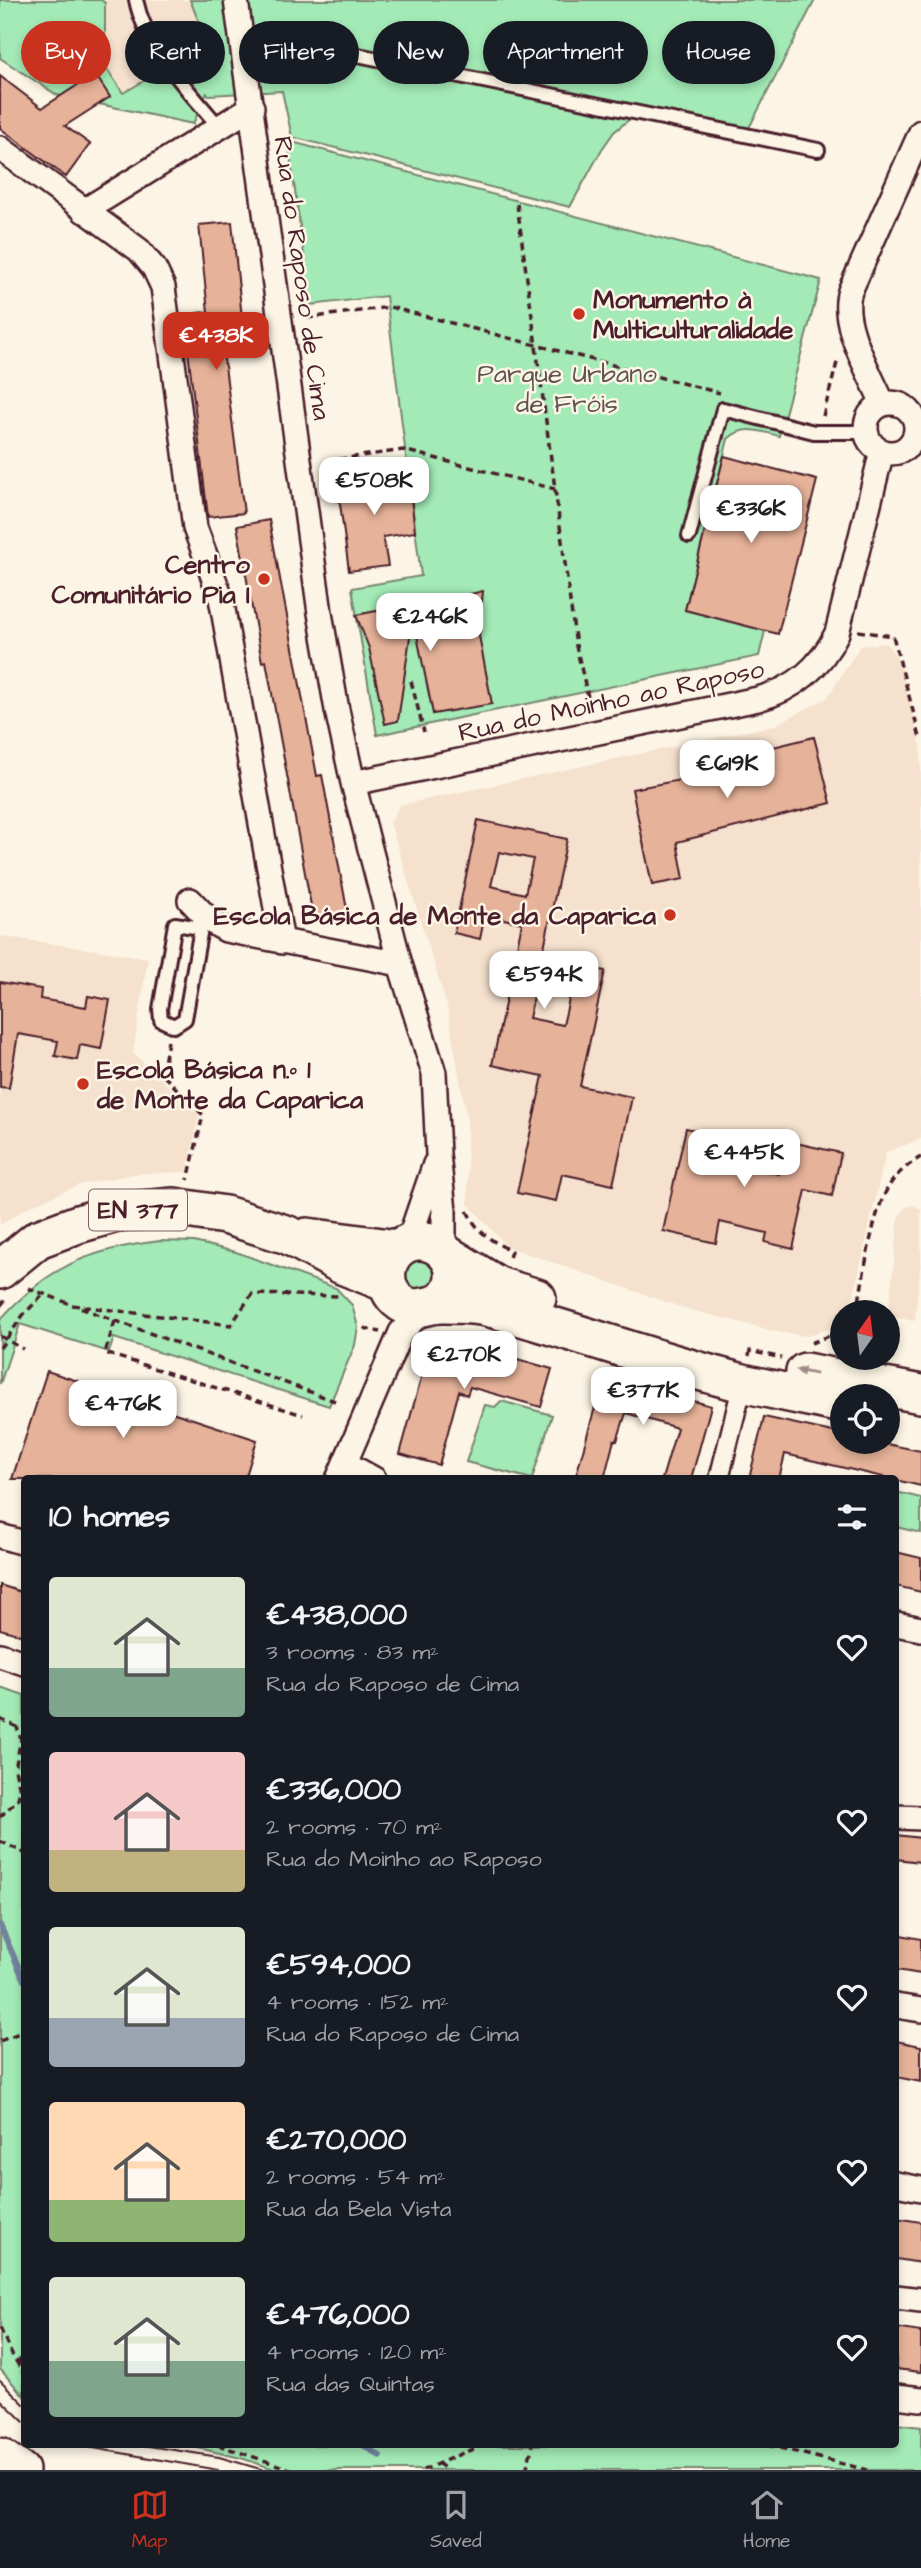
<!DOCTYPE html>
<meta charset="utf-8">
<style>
:root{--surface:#171b24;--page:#242831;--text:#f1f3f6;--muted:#9ea1a6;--line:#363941;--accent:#c8321e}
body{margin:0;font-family:"Architects Daughter",sans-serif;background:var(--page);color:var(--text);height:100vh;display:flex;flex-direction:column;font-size:26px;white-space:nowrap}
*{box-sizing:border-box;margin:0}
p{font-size:23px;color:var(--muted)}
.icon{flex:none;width:38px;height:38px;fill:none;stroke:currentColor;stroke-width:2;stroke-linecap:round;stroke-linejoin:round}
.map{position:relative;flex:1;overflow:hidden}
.sheet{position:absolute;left:21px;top:1475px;width:878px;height:973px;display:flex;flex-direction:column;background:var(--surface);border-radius:7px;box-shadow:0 4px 10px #0003}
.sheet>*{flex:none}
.top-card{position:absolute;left:21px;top:21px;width:880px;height:63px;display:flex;gap:14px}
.needle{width:46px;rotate:14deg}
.controls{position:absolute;left:830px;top:1300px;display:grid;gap:14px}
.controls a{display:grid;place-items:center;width:70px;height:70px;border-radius:50%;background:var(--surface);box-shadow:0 4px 10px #0003;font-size:35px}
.price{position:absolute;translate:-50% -60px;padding:0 16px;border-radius:14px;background:#fff;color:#222;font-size:23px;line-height:46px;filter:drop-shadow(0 2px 4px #0008)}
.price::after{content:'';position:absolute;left:50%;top:42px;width:21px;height:16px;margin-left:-10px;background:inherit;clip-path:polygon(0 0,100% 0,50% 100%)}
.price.selected{background:var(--accent);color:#fff}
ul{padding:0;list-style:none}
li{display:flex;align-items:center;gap:21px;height:175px;padding:0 28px}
li span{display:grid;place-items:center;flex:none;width:196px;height:140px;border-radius:7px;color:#555}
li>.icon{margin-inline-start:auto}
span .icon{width:84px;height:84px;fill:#fffc;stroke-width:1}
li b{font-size:30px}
h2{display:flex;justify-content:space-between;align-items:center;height:84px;padding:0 28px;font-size:30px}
.chip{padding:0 24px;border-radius:32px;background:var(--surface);box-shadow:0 4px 10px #0003;font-size:24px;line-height:63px}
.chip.selected{background:var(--accent);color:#fff}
.tab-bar{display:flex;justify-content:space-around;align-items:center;height:98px;border-top:2px solid var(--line);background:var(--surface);font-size:19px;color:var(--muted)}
.tab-bar a{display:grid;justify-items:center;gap:4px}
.tab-bar .selected{color:var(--accent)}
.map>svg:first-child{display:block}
.built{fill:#f5e1ce}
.green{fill:#a3eab6;stroke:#768470;stroke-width:2}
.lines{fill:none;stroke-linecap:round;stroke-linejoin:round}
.stream{stroke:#72839e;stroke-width:6}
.building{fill:#e6b299;stroke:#4a1f2b;stroke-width:2;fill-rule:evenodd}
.service-casing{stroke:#4a1f2b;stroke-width:18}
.pedestrian-casing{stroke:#4a1f2b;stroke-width:23}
.minor-casing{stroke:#4a1f2b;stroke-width:28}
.secondary-casing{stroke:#4a1f2b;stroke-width:38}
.primary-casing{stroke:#4a1f2b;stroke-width:42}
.path{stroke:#4a1f2b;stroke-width:3.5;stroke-dasharray:7 5;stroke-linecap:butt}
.service{stroke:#fcf5e5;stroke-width:12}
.pedestrian{stroke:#fcf5e5;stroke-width:18}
.minor{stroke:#fcf5e5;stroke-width:23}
.secondary{stroke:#fcf5e5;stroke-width:33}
.primary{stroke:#fcf5e5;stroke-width:37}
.tram{stroke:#4a1f2b;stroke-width:2}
.oneway{fill:#a38a88}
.poi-dot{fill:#c8321e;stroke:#fcf5e5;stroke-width:2.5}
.labels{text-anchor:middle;stroke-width:5;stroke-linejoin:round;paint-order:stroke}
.shield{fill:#fcf5e5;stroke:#7f5f63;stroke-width:2}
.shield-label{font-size:24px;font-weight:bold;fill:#4a1f2b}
.street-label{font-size:26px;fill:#4a1f2b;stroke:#fcf5e5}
.poi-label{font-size:26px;font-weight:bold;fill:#4a1f2b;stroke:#fcf5e5;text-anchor:start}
.park-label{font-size:26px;fill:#60524e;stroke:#fcf5e5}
</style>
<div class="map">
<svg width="921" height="2470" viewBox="0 0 921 2470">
<rect width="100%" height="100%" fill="#fcf5e5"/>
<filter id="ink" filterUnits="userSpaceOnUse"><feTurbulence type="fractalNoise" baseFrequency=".0143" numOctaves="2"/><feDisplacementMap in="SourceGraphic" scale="14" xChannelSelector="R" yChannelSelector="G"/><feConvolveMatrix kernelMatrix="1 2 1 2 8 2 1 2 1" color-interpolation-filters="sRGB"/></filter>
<g filter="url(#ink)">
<path class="built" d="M101,0H190L209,44L123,93L105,66V4Z
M887,643L901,665L921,747V1139L886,1152L850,1312H842V1324L807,1336L782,1333L686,1309L508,1247L468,1204L467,1120L447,1006L390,823L400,805L775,725L827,698L860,646Z
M0,936L148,958L133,1053L199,1115L187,1172L133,1174L79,1185L30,1206L0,1225Z
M913,1205L921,1209V1259L915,1320L888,1317L899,1216L906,1207Z"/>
<path class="green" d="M0,0H101L105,3V66L123,93L208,44L190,0H815L749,128L637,113L614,132L602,149L570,207L292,137L282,91L209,95L207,93L193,124L57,95L0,58Z
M288,141L821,280L779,436C760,431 743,424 728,439L685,610L765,631L759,656L377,735L352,588L421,576L386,296L311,305Z
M160,1241L194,1242L236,1252L336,1288L352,1305L358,1327L355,1345L329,1406L114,1338L109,1352L20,1324L0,1384V1320C47,1267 90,1249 160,1241Z
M409,1257L434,1260L437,1284L414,1293L400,1272Z
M501,1401L552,1415L532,1479L466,1462L485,1405L495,1407Z
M896,1492L921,1498V1533L896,1527Z
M0,1687L24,1695V2396L0,2369Z
M896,2424L921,2427V2470H277L241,2458L185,2445H896Z"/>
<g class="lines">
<path class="stream" d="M0,1925L24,1980
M363,2445L380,2456"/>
</g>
<path class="building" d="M95,74L110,97L65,126L90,144L66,177L0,128V76L42,108Z
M232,222L242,318L219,320L244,513L208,517L186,334L199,332L197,313L208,312L199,225Z
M724,456L817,480L778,634L685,610Z
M408,472L415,532L383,537L388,566L349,571L337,481Z
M269,520L317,776L322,775L348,915L314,922L266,661L262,662L237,526Z
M483,591L479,636L492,704L433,714L413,616L398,721L385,724L369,648L356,615L428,601L429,604Z
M814,737L831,803L677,842L684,879L652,885L632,789L686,779L684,769Z
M478,820L567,839L542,957L605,971L580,1086L632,1097L613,1185L562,1174L556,1201L517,1193L543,1076L492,1065L522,923L485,915L480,939L454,933ZM499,852L533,859L525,894L491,886ZM537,983L571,991L563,1025L529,1018Z
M0,982L41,989L40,999L86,1007L88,996L110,1000L101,1049L80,1045L77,1060L55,1056L58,1041L18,1034L9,1088L0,1087Z
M686,1128L736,1139L730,1164L779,1174L787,1141L841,1153L832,1196L806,1190L793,1249L765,1242L767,1233L720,1222L716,1243L663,1231Z
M433,1335L552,1369L541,1407L470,1387L467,1395L459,1391L439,1465L400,1454Z
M47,1371L257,1440L245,1479H12Z
M604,1375L711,1406L691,1479H662L677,1428L626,1413L617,1441L614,1440L604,1479H575Z
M764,1417L842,1434V1442H877L921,1451V1486L785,1454L779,1479H749Z
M896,1552L921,1558V1592L896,1586Z
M0,1585L24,1593V1636L0,1629Z
M896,1835L921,1838V1862L896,1859Z
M896,1934L921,1939V1974L896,1970Z
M896,2041L921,2046V2082L896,2077Z
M896,2218L921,2222V2263L896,2259Z
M896,2328L921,2332V2372L896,2369Z"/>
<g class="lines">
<defs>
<path id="service" d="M136,0C146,49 188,89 219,127
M246,71C281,48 287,44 329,49L818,150
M689,536L723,409L814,432H866
M201,928L175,924L160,1009L161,1020L174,1026L185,1019L201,928L210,921"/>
<path id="pedestrian" d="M719,1479L743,1383"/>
<path id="minor" d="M236,0L320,613L337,710L353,783L400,964L434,1073L438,1154L444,1211V1250
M0,148L139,250L154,268L163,287L195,528L221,598L282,942
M84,211L252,107
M866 428a25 25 0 1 1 50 0a25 25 0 1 1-50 0Z
M883,404C870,373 839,323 850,291L921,132
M353,783L758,699C795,689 820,668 837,633L882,451
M190,900L210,921L226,930L400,964
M408,1243L435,1164
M345,1463L374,1479
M338,1479L401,1332L426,1308
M0,1536L24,1543
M896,1624L921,1629
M0,1655L24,1663
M896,1817L921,1818
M896,2006L921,2010
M896,2184L921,2189
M896,2297L921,2300
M896,2396L921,2399"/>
<path id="secondary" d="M0,2455L22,2470"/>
<path id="primary" d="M307,1237L398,1249
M449,1256L498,1286L537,1298
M0,1270L38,1239L78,1224L120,1212L174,1207L225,1215L288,1235L342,1265L387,1283
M438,1304C444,1298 451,1292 453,1283C460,1258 433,1234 408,1243C383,1253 379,1288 401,1303C416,1313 427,1304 442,1304C459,1304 478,1304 494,1309C578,1332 660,1362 743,1383C776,1391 809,1397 842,1404
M805,1372L921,1394"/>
</defs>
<use href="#service" class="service-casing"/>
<use href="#pedestrian" class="pedestrian-casing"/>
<use href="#minor" class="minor-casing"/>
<use href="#secondary" class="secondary-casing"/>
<use href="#primary" class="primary-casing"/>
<path class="path" d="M517,204L576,646L588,697
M307,318L390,307L720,393
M823,416L838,359
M327,461L403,450L555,489
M858,631L893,636L921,741
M411,681L424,732
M168,1041L162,1074L203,1115L188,1180
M467,1211C479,1234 489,1239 511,1251L509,1258
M28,1288L73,1305
M72,1305L231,1325L252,1294L339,1296
M0,1306L8,1297
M81,1308L335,1401
M857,1312C864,1278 871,1215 889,1186C897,1173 909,1164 921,1157
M115,1321L105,1353L303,1415
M364,1328L380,1332
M0,1336L23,1349
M811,1343L842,1331
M0,1348L24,1314L44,1294
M749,1356L750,1351L782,1358
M0,1719L17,1727L24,1726
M0,1817L18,1799L20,1790L15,1769L21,1739L17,1727
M0,1841L24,1853
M0,2041L24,2031
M0,2328L11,2353L24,2374
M18,2364L24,2350
M218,2445L293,2470
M768,2445L867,2470
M438,2463L447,2470
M423,2470L482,2445
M526,2470L533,2445"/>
<use href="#service" class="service"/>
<use href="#pedestrian" class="pedestrian"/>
<use href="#minor" class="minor"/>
<use href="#secondary" class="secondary"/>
<use href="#primary" class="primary"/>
<path class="tram" d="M0,2380L24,2404
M0,2399L24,2422
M76,2445L218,2470
M142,2445L219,2457L264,2470"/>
</g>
<defs><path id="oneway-solid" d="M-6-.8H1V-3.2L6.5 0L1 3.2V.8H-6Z" transform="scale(1.75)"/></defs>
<use class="oneway" href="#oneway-solid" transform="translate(806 1372) rotate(-168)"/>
</g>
<g class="poi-dot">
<circle cx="579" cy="314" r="7"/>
<circle cx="264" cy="579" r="7"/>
<circle cx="670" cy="915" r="7"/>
<circle cx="83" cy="1084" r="7"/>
</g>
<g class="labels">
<rect class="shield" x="89" y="1189.5" width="98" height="41" rx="5"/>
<g class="shield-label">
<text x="138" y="1218">EN 377</text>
</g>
<g class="street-label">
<text transform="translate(303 278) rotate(82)" y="9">Rua do Raposo de Cima</text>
<text transform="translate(611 700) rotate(-12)" y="9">Rua do Moinho ao Raposo</text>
</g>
<g class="poi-label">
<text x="593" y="308">Monumento à<tspan x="593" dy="30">Multiculturalidade</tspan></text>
<text x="250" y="573" text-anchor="end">Centro<tspan x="250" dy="30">Comunitário Pia I</tspan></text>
<text x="656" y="924" text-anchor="end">Escola Básica de Monte da Caparica</text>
<text x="97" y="1078">Escola Básica n.º 1<tspan x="97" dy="30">de Monte da Caparica</tspan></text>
</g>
<g class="park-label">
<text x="567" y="382">Parque Urbano<tspan x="567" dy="30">de Fróis</tspan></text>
</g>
</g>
</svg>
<div class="controls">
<a><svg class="needle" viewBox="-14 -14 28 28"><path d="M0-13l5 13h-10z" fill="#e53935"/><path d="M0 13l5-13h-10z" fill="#9ea1a6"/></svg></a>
<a><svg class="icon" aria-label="locate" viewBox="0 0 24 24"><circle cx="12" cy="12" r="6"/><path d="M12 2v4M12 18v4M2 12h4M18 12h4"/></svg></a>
</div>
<b class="price selected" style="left:216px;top:372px">€438K</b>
<b class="price" style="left:374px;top:517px">€508K</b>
<b class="price" style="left:751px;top:545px">€336K</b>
<b class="price" style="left:430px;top:653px">€246K</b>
<b class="price" style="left:727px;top:800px">€619K</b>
<b class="price" style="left:544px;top:1011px">€594K</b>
<b class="price" style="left:744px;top:1189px">€445K</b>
<b class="price" style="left:464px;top:1391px">€270K</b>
<b class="price" style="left:643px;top:1427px">€377K</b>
<b class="price" style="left:123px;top:1440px">€476K</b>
<div class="top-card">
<a class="chip selected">Buy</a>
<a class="chip">Rent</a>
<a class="chip">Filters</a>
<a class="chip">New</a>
<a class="chip">Apartment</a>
<a class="chip">House</a>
</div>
<section class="sheet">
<h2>10 homes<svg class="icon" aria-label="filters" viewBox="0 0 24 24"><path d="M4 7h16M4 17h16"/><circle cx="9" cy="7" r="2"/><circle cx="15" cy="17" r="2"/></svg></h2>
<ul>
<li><span style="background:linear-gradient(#dfe7d0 65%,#7fa58c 0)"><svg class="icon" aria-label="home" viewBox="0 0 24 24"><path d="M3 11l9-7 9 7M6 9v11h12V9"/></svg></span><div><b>€438,000</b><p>3 rooms · 83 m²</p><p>Rua do Raposo de Cima</p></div><svg class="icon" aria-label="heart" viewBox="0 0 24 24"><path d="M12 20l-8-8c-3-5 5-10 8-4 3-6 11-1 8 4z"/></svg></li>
<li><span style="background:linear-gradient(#f6c9c9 70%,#c2b280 0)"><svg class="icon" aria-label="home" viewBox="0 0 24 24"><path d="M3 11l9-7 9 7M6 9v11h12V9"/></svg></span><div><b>€336,000</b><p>2 rooms · 70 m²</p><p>Rua do Moinho ao Raposo</p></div><svg class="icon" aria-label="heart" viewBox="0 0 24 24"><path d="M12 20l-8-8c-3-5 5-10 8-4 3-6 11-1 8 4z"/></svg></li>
<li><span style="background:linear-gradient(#dfe7d0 65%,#9aa5b1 0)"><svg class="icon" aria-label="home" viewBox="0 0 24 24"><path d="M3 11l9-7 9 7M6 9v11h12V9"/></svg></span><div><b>€594,000</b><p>4 rooms · 152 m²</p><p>Rua do Raposo de Cima</p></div><svg class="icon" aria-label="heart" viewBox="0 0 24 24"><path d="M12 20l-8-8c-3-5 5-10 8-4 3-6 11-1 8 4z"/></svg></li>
<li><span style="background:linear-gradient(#ffd9b3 70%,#8fb573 0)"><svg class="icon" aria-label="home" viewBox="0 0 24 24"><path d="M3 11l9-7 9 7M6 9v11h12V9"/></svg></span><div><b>€270,000</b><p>2 rooms · 54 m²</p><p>Rua da Bela Vista</p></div><svg class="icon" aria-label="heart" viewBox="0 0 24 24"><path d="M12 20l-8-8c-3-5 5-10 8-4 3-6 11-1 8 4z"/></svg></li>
<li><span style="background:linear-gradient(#dfe7d0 60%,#7fa58c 0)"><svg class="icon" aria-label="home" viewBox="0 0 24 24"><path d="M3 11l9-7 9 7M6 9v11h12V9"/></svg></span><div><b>€476,000</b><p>4 rooms · 120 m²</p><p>Rua das Quintas</p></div><svg class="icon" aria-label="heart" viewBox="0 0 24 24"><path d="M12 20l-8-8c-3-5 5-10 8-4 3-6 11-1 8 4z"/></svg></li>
</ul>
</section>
</div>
<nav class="tab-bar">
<a class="selected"><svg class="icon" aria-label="map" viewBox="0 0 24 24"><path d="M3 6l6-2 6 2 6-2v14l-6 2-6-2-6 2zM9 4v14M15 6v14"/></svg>Map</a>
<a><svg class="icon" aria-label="saved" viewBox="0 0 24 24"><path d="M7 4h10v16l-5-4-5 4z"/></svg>Saved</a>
<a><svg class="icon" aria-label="home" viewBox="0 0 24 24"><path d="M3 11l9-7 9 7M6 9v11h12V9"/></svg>Home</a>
</nav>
